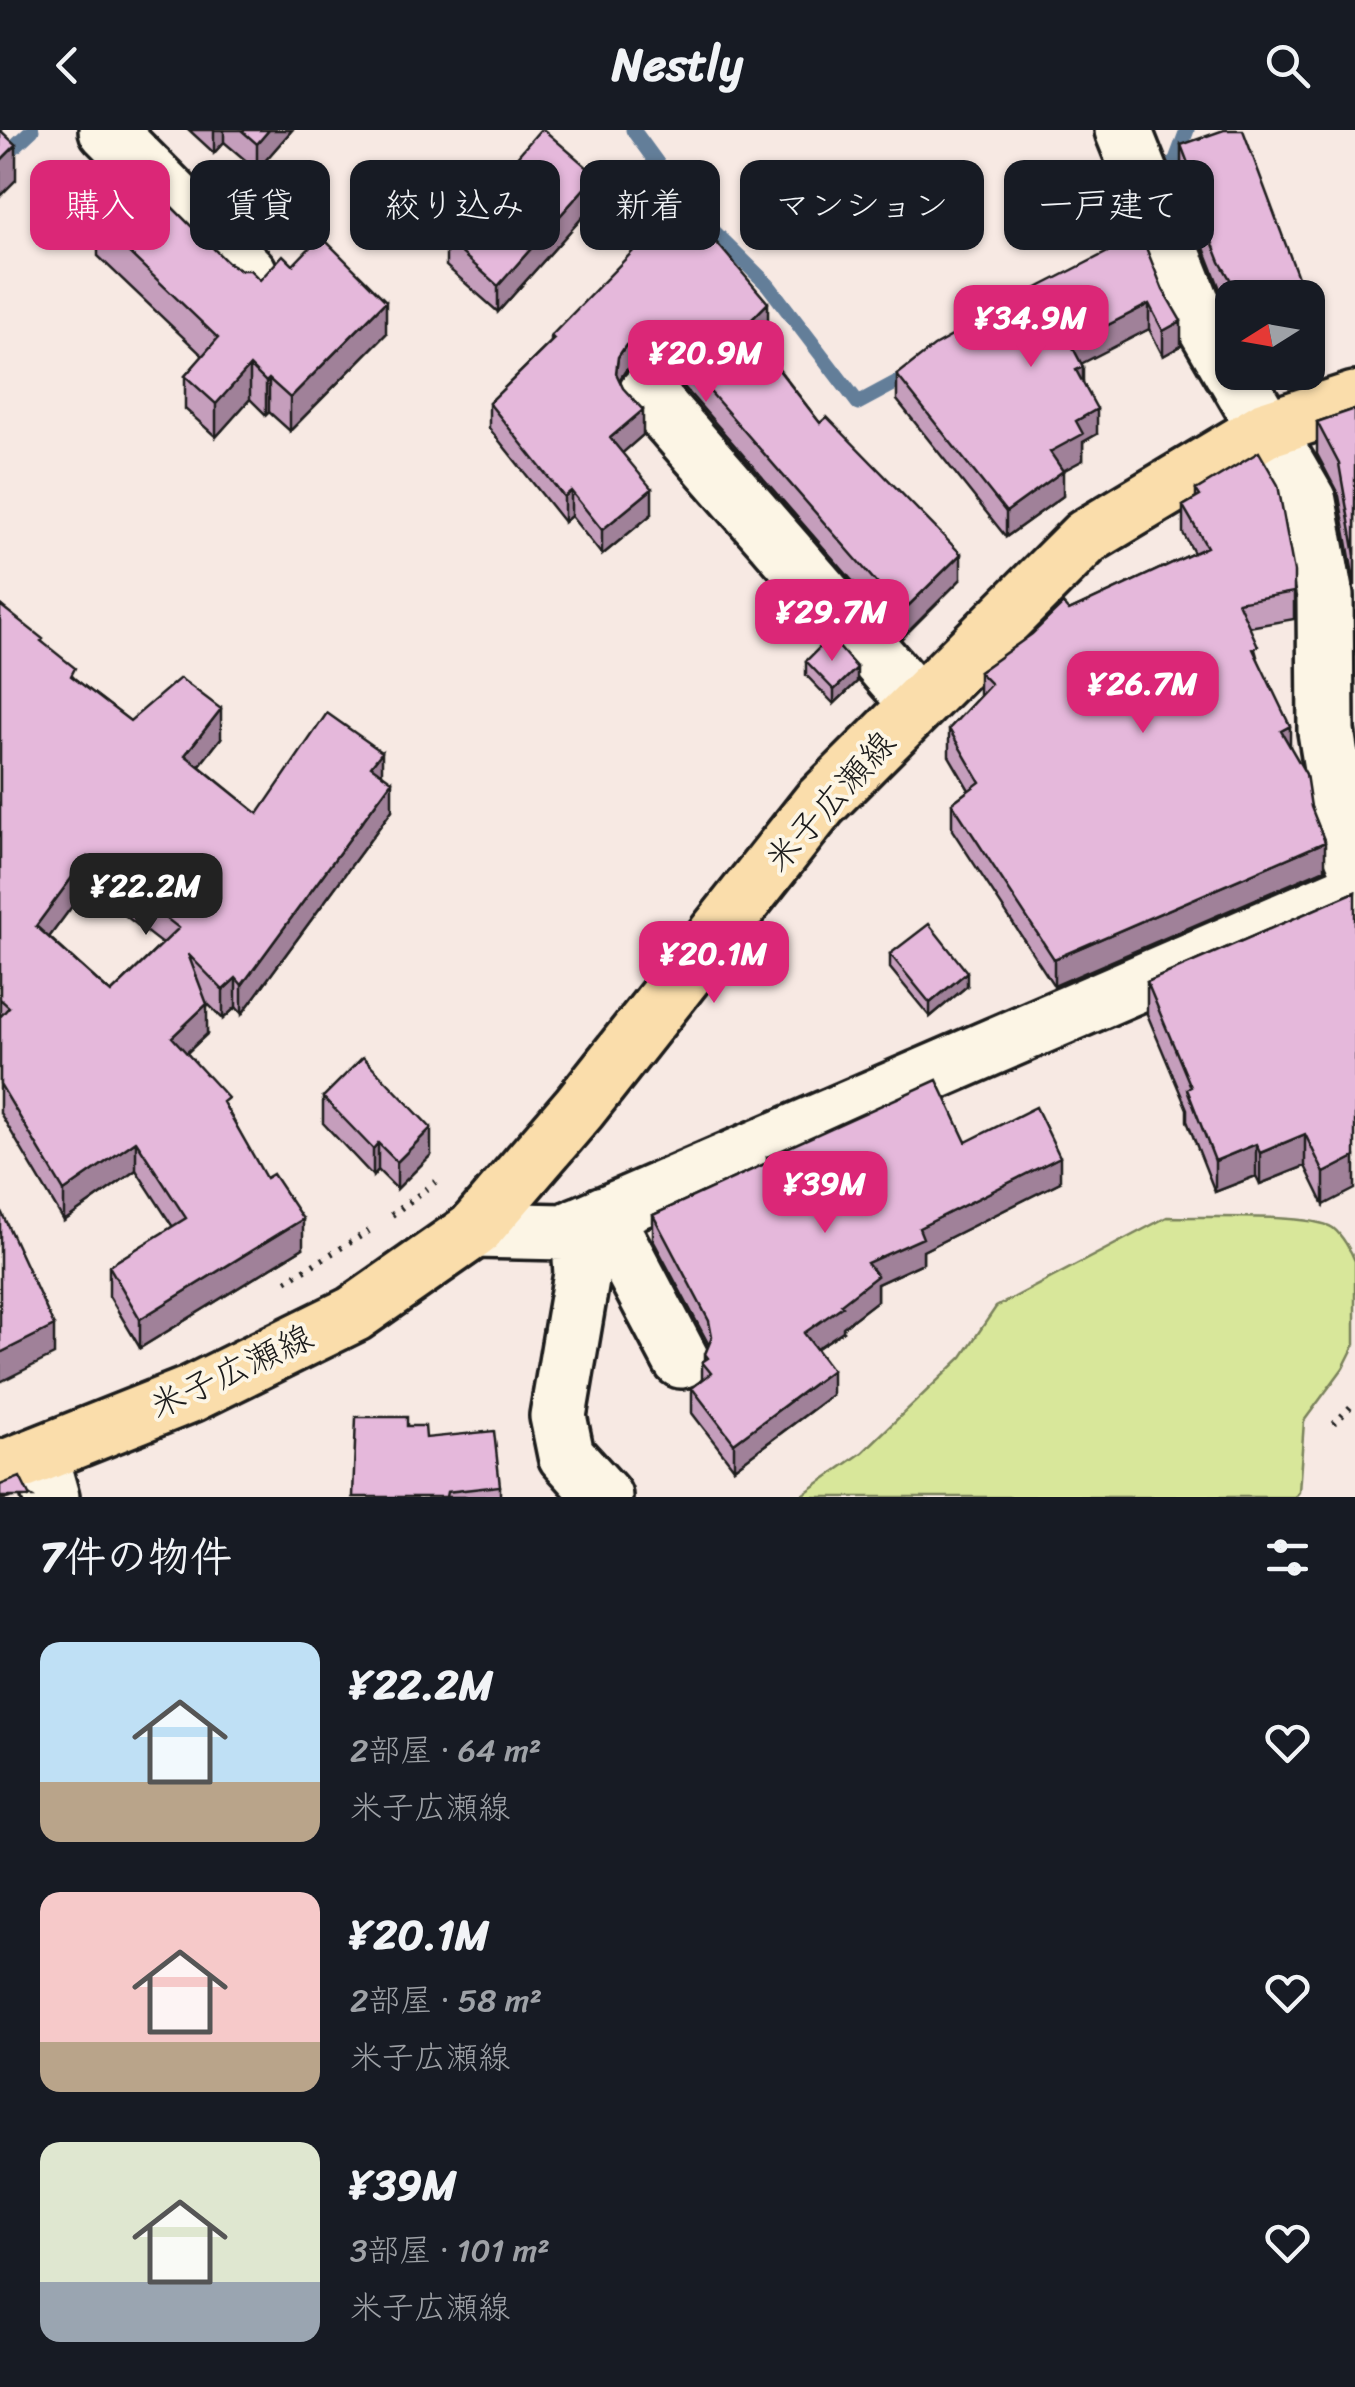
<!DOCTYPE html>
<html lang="ja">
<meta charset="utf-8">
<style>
:root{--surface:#171b24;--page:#20242c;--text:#f1f3f6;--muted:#9ea1a6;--accent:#db2777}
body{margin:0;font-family:Sriracha,"Klee One",sans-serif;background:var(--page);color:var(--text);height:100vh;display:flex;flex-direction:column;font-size:38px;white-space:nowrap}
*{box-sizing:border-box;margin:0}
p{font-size:32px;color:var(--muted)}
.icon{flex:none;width:55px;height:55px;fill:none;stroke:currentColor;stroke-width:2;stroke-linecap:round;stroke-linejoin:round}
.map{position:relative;height:1367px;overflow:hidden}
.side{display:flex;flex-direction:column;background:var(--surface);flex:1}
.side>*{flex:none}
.banner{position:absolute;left:30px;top:30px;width:1295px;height:90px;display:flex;gap:20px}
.needle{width:65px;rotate:259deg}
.controls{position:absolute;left:1215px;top:150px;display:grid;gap:20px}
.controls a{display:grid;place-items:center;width:110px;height:110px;border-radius:20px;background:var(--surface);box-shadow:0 2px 8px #0004;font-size:50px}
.price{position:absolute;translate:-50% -85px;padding:0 22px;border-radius:20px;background:var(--accent);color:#fff;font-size:32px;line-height:65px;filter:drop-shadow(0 2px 5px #0008)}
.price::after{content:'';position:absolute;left:50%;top:60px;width:30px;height:22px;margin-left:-15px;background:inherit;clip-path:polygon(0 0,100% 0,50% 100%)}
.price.active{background:#222;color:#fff}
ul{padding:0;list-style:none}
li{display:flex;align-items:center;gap:30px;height:250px;padding:0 40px}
li span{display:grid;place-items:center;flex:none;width:280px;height:200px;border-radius:20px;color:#555}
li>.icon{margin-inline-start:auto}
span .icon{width:120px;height:120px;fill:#fffc;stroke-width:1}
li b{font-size:42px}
h2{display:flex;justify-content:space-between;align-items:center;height:120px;padding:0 40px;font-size:42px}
.chip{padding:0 35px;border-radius:20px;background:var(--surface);box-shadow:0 2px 8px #0004;font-size:35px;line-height:90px}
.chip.active{background:var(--accent);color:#fff}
header{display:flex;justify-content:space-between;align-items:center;height:130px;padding:0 40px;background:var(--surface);font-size:45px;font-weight:800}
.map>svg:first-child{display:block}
.green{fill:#d8e79a;stroke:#7a825b;stroke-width:2.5}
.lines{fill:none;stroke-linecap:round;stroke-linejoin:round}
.stream{stroke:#647e99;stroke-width:15}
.minor-casing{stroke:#1c1c1c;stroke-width:62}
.major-casing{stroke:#1c1c1c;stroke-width:62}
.path{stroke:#1c1c1c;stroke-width:6;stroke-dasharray:2.5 8;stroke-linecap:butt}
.minor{stroke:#fcf5e5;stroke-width:55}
.major{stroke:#faddab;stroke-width:55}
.wall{fill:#c59ebc;stroke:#1c1c1c;stroke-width:2.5;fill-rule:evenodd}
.shaded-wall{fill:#a08199;stroke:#1c1c1c;stroke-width:2.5}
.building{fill:#e5b8db;stroke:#1c1c1c;stroke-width:2.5;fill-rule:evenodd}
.labels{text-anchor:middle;stroke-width:8;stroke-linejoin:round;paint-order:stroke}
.street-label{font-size:35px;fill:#1c1c1c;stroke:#fcf5e5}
</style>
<header><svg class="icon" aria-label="back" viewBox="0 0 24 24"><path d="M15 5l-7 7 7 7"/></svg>Nestly<svg class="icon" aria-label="search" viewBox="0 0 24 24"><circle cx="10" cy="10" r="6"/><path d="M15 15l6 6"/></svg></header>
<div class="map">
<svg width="1355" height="1367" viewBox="0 0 1355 1367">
<rect width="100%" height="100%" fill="#f7e9e3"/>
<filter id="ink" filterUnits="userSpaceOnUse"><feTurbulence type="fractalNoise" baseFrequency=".01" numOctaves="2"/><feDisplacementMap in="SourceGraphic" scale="20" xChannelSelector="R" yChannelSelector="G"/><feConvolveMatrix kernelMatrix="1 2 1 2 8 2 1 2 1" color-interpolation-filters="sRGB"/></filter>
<g filter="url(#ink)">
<path class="green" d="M1167,1087C1199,1088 1310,1083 1333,1098C1342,1105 1351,1121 1355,1131V1214L1343,1238L1304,1291L1299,1362L1295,1367H799L863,1322L962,1227L996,1177Z"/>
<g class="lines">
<path class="stream" d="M633,0L689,77L768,155L858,273L912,244
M0,30L32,0
M1171,43L1187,0"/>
<defs>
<path id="minor" d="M107,0L249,143
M1123,0L1192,173L1232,242
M1233,242L1308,371L1325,466L1326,601L1342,699L1355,730
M647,263L918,574
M604,1084L681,1230
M579,1095L582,1144L558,1286L566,1325L604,1367
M474,1100L564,1102L1355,760
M39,1325L51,1367"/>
<path id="major" d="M0,1340L191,1264L354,1184L474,1100L579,978L820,673L1086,407L1266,299L1355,270"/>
</defs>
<use href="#minor" class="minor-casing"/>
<use href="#major" class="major-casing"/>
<path class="path" d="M392,1085L442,1047
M286,1151L374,1098
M1334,1294L1355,1272"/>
<use href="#minor" class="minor"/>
<use href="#major" class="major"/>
</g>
<path class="wall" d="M189,0H292L257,40L224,12L214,23Z
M1181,15L1299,168H1232V181L1220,159L1197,100V83L1181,42Z
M596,72L498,182L446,136V109Z
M98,93L227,132L260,150L293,135L386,204L290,301L269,282L266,285L250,269L216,307L185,279V246L203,226L98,126Z
M1163,160L1181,216L1163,226L1149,199L1081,233L1083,252L1097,304L1083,312V330L1062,341L1063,366L1006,407L897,270V245Z
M768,198L762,205V217L820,293L961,449L902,508L671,242L658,234L642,232L626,240L619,250L643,305L622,323L652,384L602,425L571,386L564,392L489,298V273L551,212V206Z
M1355,279V456L1339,366L1317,324V292Z
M1196,360L1294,462V489L1249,497L1258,530L1311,677L1325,739L1054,856L952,700V673L969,660L949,626V599L979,567V542L1069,481L1194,423L1183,403V376L1196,368Z
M0,475L43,513L75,549L130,591L221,608L199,636L258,684L382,644L392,680L242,884L236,877L223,889L206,872L207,904L187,923L228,981L303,1118L140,1218L109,1166V1136L173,1097L136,1040L64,1091L0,983ZM87,756L162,814L111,863L49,807Z
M806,531L857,552L834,574L806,545Z
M1355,762L1324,1075L1305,1036L1260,1054L1256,1046L1215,1062L1187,991V979L1147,884V852Z
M890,824L967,856L930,887L890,838Z
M323,967L431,1025L397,1059L378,1040L373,1046L323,993Z
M966,1012L1060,1052L923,1121V1133L877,1154V1171L843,1197V1201L816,1219L832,1265L734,1338L692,1283V1258L702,1250V1232L705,1230V1224L709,1215L653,1110V1085L767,1033V1027Z
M407,1296L500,1356V1367H353Z"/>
<path class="shaded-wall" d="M214,0H224V12L214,23Z
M269,0H292L257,40V14Z
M16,15V50L0,66V31Z
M596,45V72L498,182V156Z
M1299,150V168H1251Z
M386,171V204L290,301V268Z
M768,173V198L762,205V226L754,233L752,189Z
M1149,174V199L1071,239V214Z
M1181,191V216L1163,226V201Z
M642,207V232L626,240L618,252L616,243L618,227L626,215Z
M250,236V269L216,307V274Z
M1083,237V262L1076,240Z
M269,249V282L266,285V252Z
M1097,279V304L1083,312V330L1050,348V322L1076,291Z
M643,280V305L610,334V308Z
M1063,341V366L1006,407V382Z
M652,359V384L602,425V400Z
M571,361V386L564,392V367Z
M961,424V449L902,508V482Z
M857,538V552L834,574V560Z
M221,579V608L185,654V625Z
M1290,596V623L1281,601Z
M382,622V652L371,636Z
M392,651V680L242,884V855Z
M1325,712V739L1054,856V829Z
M87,727V756L36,825V796Z
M967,842V856L930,887V873Z
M236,848V877L223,889V860Z
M207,874V904L172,936V907Z
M431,998V1025L397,1059V1032Z
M1305,1004V1036L1260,1054V1023Z
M136,1011V1040L64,1091V1061Z
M378,1013V1040L373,1046V1019Z
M1256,1014V1046L1215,1062V1031Z
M1060,1027V1052L923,1121V1133L877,1154V1171L843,1197V1201L804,1227V1203L841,1174L867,1133L919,1098Z
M1355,1027V1059L1324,1075V1043Z
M303,1089V1118L140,1218V1189Z
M54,1196V1225L0,1252V1223Z
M832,1240V1265L734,1338V1313Z"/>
<path class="building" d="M0,0L16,15L0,31Z
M241,0H269L257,14Z
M540,0H544L596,45L498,156L446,109Z
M1224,0H1243L1299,150L1251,168H1241L1220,132L1197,73L1202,70L1181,15Z
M142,47L227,132L240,140H250L260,150L283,125L293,135L321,106L386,171L290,268L269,249L266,252L250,236L216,274L185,246L218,208L98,93Z
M667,86L681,99L694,86L768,173L752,189L762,201L754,208L820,293L827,287L961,424L902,482L671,217L658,209L642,207L626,215L618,227L616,243L623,258L643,280L610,308L652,359L602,400L571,361L564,367L489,273L554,209L551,206Z
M1141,105L1163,160L1181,191L1163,201L1149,174L1071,214L1083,237L1076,240L1097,279L1076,291L1083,304L1050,322L1063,341L1006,382L897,245L934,216L1041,156Z
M1355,279V425L1339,334L1317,292Z
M1259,322L1278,355L1294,442V462L1238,472L1258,516L1253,519L1290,596L1281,601L1306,644L1311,677L1325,712L1054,829L952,673L980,652L949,599L991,554L979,542L1032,504L1063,474L1069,481L1207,417L1183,376L1200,366L1196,360Z
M0,475L43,509L41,511L75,538L71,546L130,591L180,548L221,579L185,625L258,684L327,583L382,622L371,636L392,651L242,855L236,848L223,860L188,824L207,874L172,907L228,968L223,972L266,1048L273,1044L303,1089L140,1189L109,1136L186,1088L136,1011L64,1061L0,954V887L9,877L0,869ZM87,727L179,798L111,863L36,796Z
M830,507L857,538L834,560L806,531Z
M1355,762V1027L1324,1043L1305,1004L1260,1023L1256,1014L1215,1031L1187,959L1191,957L1147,852Z
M929,794L967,842L930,873L890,824Z
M363,927L431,998L397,1032L378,1013L373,1019L323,967Z
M937,950L966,1012L1036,977L1060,1027L919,1098L923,1108L867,1133L877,1146L841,1174L843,1176L804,1203L832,1240L734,1313L692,1258L711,1243L702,1232L708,1228L705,1224L712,1207L709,1191L653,1085L769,1032L767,1027Z
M0,1079L54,1196L0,1223Z
M356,1287H407V1296H425L426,1308L494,1301L500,1356L447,1362L446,1367H353Z
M20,1347L29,1365L32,1367H0V1355Z"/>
</g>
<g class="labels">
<g class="street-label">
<text transform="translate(830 671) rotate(-48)" y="12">米子広瀬線</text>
<text transform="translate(231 1241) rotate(-25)" y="12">米子広瀬線</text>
</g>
</g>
</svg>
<div class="controls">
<a><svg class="needle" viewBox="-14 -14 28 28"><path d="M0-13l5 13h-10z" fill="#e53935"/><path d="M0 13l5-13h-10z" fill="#9ea1a6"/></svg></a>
</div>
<b class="price" style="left:1031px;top:240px">¥34.9M</b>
<b class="price" style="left:706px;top:275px">¥20.9M</b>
<b class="price" style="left:832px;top:534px">¥29.7M</b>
<b class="price" style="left:1143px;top:606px">¥26.7M</b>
<b class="price active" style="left:146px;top:808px">¥22.2M</b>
<b class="price" style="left:714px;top:876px">¥20.1M</b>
<b class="price" style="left:825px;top:1106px">¥39M</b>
<div class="banner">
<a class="chip active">購入</a>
<a class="chip">賃貸</a>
<a class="chip">絞り込み</a>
<a class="chip">新着</a>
<a class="chip">マンション</a>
<a class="chip">一戸建て</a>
</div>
</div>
<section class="side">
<h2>7件の物件<svg class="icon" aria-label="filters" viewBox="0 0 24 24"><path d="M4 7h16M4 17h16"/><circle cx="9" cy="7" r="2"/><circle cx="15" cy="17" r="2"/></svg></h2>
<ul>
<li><span style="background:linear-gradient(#bfe0f5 70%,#b9a48a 0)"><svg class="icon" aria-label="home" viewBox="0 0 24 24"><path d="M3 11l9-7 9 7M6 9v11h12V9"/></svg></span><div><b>¥22.2M</b><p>2部屋 · 64 m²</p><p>米子広瀬線</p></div><svg class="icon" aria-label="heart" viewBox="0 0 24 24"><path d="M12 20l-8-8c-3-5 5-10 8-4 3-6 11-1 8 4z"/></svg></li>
<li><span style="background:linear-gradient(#f6c9c9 75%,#b9a48a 0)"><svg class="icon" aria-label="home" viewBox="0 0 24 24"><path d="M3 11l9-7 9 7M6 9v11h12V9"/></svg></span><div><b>¥20.1M</b><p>2部屋 · 58 m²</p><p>米子広瀬線</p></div><svg class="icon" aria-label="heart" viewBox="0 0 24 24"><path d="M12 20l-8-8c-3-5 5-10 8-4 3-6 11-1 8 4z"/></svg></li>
<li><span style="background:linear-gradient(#dfe7d0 70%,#9aa5b1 0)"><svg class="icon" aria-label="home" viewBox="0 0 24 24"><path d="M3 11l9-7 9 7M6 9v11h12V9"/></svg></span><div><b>¥39M</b><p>3部屋 · 101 m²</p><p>米子広瀬線</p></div><svg class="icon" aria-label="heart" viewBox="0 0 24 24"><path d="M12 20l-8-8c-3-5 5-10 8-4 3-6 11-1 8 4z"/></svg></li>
</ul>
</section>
